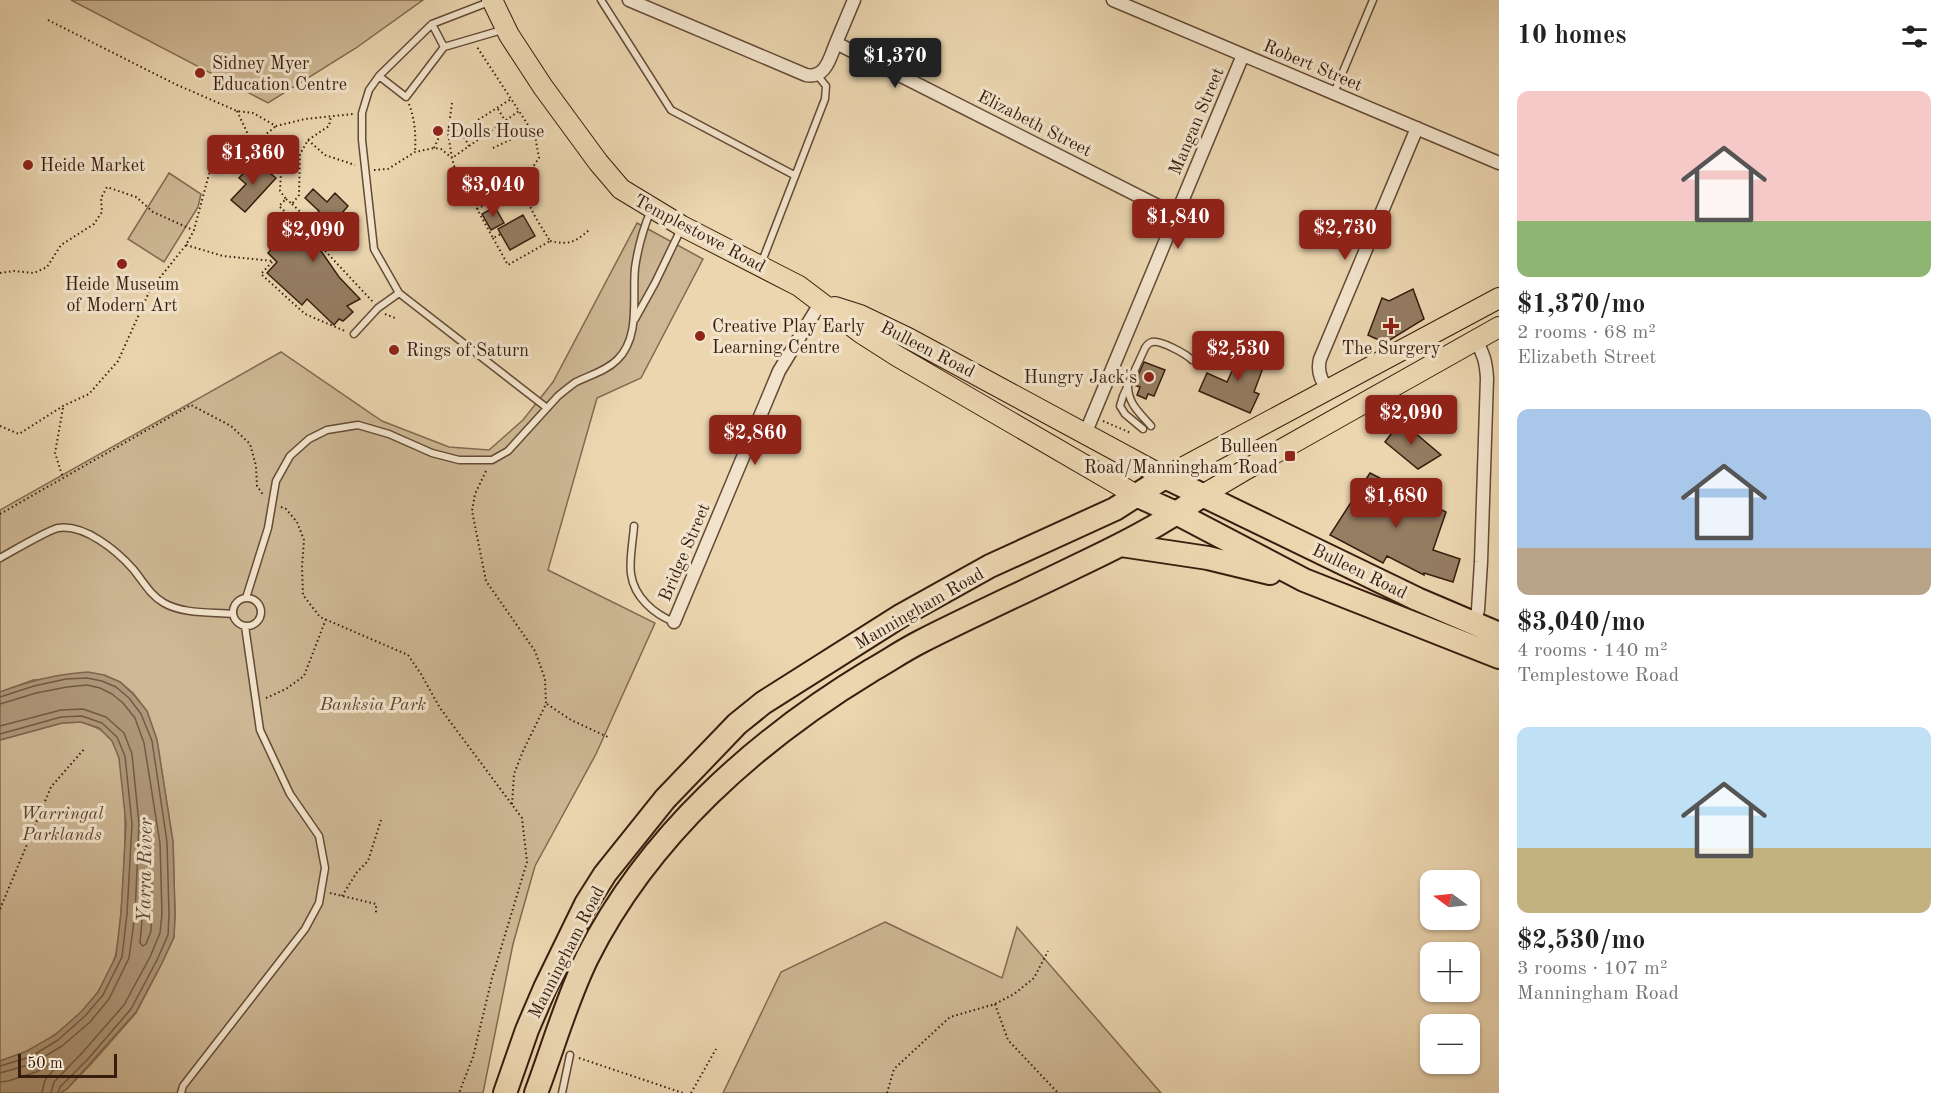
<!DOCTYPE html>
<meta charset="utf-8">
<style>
:root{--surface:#fff;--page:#f2f2f2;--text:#222;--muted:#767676;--accent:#8f2418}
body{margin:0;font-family:"Old Standard TT",serif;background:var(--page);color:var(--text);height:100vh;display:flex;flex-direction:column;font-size:22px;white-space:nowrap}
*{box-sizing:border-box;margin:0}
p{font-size:20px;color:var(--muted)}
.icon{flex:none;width:33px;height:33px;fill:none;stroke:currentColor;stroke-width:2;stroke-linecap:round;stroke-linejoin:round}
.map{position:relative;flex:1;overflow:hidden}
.drawer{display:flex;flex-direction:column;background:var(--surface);width:450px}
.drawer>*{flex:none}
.needle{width:39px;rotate:285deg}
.tools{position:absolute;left:1420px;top:870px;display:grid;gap:12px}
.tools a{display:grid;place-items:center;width:60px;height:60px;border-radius:12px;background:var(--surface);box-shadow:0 2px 4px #0004;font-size:30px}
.scale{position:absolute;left:18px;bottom:15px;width:99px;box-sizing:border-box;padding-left:6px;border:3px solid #381d0e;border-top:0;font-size:16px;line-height:21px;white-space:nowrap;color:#381d0e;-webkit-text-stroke:4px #f2e4cc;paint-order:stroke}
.price{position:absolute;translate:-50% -51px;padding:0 14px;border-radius:6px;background:var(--accent);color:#fff;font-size:20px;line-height:39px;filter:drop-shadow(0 2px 3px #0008)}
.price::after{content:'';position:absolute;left:50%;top:36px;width:18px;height:14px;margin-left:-9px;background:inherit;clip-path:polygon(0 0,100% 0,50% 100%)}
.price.active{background:#222;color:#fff}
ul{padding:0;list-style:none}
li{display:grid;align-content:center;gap:12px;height:318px;padding:0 18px}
li span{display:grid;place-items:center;height:186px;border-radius:12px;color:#555}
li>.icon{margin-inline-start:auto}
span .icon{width:108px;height:108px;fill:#fffc;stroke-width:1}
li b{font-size:26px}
h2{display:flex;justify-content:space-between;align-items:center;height:72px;padding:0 18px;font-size:26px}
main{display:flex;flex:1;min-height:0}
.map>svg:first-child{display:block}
.green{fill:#cdb794;stroke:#826a51;stroke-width:1.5}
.water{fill:#ae9779;stroke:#7f664e;stroke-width:1.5}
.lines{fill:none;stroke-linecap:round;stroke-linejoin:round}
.shore{stroke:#735a44;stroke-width:1.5}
.building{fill:#957d62;stroke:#381d0e;stroke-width:1.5}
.lane-casing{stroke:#654b36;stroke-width:9}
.street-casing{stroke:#654b36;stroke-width:15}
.primary-casing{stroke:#381d0e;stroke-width:22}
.highway-casing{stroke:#381d0e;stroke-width:26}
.path{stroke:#381d0e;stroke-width:2;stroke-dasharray:1.5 3;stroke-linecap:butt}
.lane{stroke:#f2e4cc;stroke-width:6}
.street{stroke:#f2e4cc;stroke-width:12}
.primary{stroke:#ebd6b0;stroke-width:20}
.highway{stroke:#ebd6b0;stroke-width:22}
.poi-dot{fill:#8f2418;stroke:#f2e4cc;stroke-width:2}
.labels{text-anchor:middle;stroke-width:6;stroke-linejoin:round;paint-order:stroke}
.poi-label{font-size:18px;fill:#381d0e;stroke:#f2e4cc;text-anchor:start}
.street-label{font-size:18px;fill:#381d0e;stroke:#f2e4cc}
.park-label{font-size:18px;font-style:italic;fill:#5d4430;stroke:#f2e4cc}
.water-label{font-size:20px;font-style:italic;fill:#614833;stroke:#f2e4cc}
</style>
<main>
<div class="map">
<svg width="1499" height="1093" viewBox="0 0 1499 1093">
<rect width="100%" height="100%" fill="#ebd6b0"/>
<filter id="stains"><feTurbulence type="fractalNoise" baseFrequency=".00333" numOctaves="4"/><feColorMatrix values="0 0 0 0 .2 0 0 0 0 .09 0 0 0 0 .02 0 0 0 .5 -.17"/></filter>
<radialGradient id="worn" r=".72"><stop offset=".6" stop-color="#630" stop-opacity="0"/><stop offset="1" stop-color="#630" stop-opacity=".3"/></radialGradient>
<path class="green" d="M71,0H423L356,48L268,103Z
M169,173L201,194L198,207L164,262L128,239Z
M637,223L703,259L641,378L597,398L548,570L655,623L596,754L535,866L513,944L483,1093H60L67,1089L92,1063L136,1013L162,963L174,937L175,914L173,842L157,740L147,711L133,693L120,682L104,675L33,680L0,692V510L281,352L382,421L449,447L489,450L523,420L553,382Z
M81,722C93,726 103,729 112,740C134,769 123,915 116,953C114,965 105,979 99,990C86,1013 50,1041 26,1052C18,1055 9,1058 0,1061V740L62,723Z
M885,922L1002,978L1017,927L1161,1093H723L781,972Z"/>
<path class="water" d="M88,672L104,675L120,682L133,694L147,711L157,740L173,842L175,914L174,937L162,963L136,1012L67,1089L60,1093H0V1061L27,1051L55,1035L81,1012L98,992L116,956L121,913L126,824L119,758L112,741L99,728L81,722L62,723L0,740V692C29,681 57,674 88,672Z"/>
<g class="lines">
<path class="shore" d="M0,697L34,686L66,679L87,678L102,681L116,687L129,698L141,714L152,741L167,842L169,914L168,935L157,960L131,1009L88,1059L60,1087L58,1093
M0,704L36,693L67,687L87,685L100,688L112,694L123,703L135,718L144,743L160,843L162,914L160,933L150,957L124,1005L82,1053L54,1082L51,1093
M0,726L61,710L83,709L106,717L124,733L132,754L139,824L135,914L129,958L109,999L90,1022L62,1046L32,1064L0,1073
M0,734L61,717L82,716L102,723L117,737L125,756L132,824L127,914L122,957L103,995L85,1016L58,1040L30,1057L0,1066
M149,873L152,876L151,931L146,944L143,946L140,943L146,876Z
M0,1082L8,1081L36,1072L57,1061L58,1065L45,1080L42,1093"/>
</g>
<path class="building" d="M255,161L276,178L245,212L231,200L246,184L239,178Z
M313,189L327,202L335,193L348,206L342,213L345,217L337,226L331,221L312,243L321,251L339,277L360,299L347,306L353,312L343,321L339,319L334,325L307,299L302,305L267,273L277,262L268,253L298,221L304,227L319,211L305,198Z
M495,207L504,223L491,230L482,214Z
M523,215L535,236L510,250L498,229Z
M1413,289L1424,319L1385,343L1368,335L1382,298L1389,301Z
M1243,347L1267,357L1254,392L1259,394L1250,413L1199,391L1207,373L1227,382Z
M1144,362L1165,370L1154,396L1148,394L1146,399L1137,395L1140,387L1134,385Z
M1401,421L1441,455L1418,469L1385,442Z
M1370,473L1446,512L1433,550L1460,559L1453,582L1424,573V575L1387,556L1383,563L1330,535Z"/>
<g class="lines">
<defs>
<path id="lane" d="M601,0L671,110L794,175
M489,2L432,24L379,76L406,97L444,47L502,30
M432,24L444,47
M379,76L369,90L362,113V140L374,249L399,293L547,408
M1334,93L1373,0
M761,264L825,99L826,86L818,76
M635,319L655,283L681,229
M354,334L378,308L399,293
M1128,386C1128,404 1140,413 1151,426
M1143,429L1125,414L1120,406L1123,396L1145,348C1147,345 1148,343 1152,342C1161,340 1186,354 1192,360
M634,526C633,541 629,560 631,574C634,597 654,614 674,622
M0,558C11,552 48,530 58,528C85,524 117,551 133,569C143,581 150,595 164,603C183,614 211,612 233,614
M246,598L268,528L276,481L290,456L309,439L327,430L358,425L389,434L432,453L459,460H492L508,451L558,396C564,391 570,386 576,382C590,375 606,371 617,360C641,337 632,297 635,268C638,247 643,229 651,210
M233 612a14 14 0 1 1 28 0a14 14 0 1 1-28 0Z
M181,1093L183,1086L305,929L319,903L325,868L319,836L290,794L260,730L245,626
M562,1093L570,1055"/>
<path id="street" d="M629,0L806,75C826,79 830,57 836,43L1176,215
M1113,0L1499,163
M836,43L854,0
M1328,389C1320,380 1317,371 1320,359L1417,128
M1085,434L1243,55
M674,622L779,371L821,302
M1473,627L1478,610L1481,562L1487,378C1486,363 1484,353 1475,340"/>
<path id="primary" d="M492,0L509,35L543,87L598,162L621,189L682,226L799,286L861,333L897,356L1136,495
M835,307L860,315L908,338L1165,477L1499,298
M1201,496L1245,470L1499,327"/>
<path id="highway" d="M1136,495L1178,514L1304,580L1499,657
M1121,545L1208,558L1270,573
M505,1093L527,1030L545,988L586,904L605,874L665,799L737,724L763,703L902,615L990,566L1115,509L1165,477L1417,599L1499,634
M536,1093C553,1048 566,1001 587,958C648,836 756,740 872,670C888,661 904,650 920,642C971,616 1024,592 1075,567C1119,546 1162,525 1201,496"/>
</defs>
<use href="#lane" class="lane-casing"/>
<use href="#street" class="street-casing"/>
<use href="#primary" class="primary-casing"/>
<use href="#highway" class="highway-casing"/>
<path class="path" d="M48,20L175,84L237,111L253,113L276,126L305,119L353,114
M452,103L448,133L452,158L519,111L477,47
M409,104C415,120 416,135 415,152
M498,109L515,137
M237,111L253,145L281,171L280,191L286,199L279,206L315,240L373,302
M478,120L487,133
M448,127L462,133L478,120L511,99
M462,133L469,146
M308,140L325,155L355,165
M253,145L276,126
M434,148L440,135
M493,148L531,130
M374,170L388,169L415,152L434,148L441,149L452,158L460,188L471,198L493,238L501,234
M471,198L511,176
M286,199L292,204L299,195L300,154L308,140L329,126L331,116
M292,204L327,237L317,248
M477,209L527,182
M493,238L508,265L550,241C539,222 522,202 527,179C529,172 535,164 539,158L535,136L519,111
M550,241C569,245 574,243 589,230
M186,245L223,256L273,261L261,274L305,314L345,331
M0,273L14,271L34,273L47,267L61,245L94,224L102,212L101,198L107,187L136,197L153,212L193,230
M385,314L395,318
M63,408L55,453L63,478
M1103,421L1131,433
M0,426L19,434L63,406L89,394L118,361L150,290L186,245L194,230L209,174L228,150L250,135
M486,471L475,494L472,511L486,581L535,651L545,679L546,704L523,751L514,774L512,805
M281,507L286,509L297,522L304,540L302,567L303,595L320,617L408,655L421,674L440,708L522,818L527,862L492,978L473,1057L459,1093
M0,514L191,405L231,426L250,444L256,466L257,486L264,496
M266,698L286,689L304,676L326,619
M547,704L571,720L610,738
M330,893L376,904V913
M342,896L357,872L368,861L381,820
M0,909L51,787L85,748
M995,1004L1008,1040L1058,1093
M579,1058L683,1093
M691,1093L716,1049
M887,1093L894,1069L950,1017L995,1004L1014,994L1034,978L1048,951"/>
<use href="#lane" class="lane"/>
<use href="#street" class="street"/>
<use href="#primary" class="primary"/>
<use href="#highway" class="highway"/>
</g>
<g class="poi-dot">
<circle cx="200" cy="73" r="6"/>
<circle cx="438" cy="131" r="6"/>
<circle cx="28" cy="165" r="6"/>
<circle cx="122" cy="264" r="6"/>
<path d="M1388 317h6v6h6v6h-6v6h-6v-6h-6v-6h6z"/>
<circle cx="700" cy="336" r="6"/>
<circle cx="394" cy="350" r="6"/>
<circle cx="1149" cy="377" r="6"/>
<rect x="1284" y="450" width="12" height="12" rx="3"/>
</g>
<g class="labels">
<g class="poi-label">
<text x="212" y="69">Sidney Myer<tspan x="212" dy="21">Education Centre</tspan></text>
<text x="450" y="137">Dolls House</text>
<text x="40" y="171">Heide Market</text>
<text x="122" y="290" text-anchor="middle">Heide Museum<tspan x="122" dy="21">of Modern Art</tspan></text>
<text x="712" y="332">Creative Play Early<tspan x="712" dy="21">Learning Centre</tspan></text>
<text x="1391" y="354" text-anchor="middle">The Surgery</text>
<text x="406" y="356">Rings of Saturn</text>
<text x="1137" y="383" text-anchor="end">Hungry Jack's</text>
<text x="1278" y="452" text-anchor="end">Bulleen<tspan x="1278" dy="21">Road/Manningham Road</tspan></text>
</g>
<g class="street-label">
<text transform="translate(1313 65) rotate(23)" y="6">Robert Street</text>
<text transform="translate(1196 121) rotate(-67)" y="6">Mangan Street</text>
<text transform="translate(1035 123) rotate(27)" y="6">Elizabeth Street</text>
<text transform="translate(700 233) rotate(28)" y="6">Templestowe Road</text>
<text transform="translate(928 349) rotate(27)" y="6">Bulleen Road</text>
<text transform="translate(684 552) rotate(-67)" y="6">Bridge Street</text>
<text transform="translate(1360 571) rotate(26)" y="6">Bulleen Road</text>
<text transform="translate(919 608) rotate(-30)" y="6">Manningham Road</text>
<text transform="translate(566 952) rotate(-63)" y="6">Manningham Road</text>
</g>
<g class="park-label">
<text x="373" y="710">Banksia Park</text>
<text x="62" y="819">Warringal<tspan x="62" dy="21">Parklands</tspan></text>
</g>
<g class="water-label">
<text transform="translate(144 870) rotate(-89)" y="7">Yarra River</text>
</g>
</g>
<rect width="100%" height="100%" filter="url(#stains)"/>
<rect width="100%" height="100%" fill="url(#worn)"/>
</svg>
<div class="tools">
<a><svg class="needle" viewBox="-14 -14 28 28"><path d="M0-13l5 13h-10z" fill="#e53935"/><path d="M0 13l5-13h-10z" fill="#767676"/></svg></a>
<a>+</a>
<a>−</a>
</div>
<div class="scale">50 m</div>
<b class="price active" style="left:895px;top:89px">$1,370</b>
<b class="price" style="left:253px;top:186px">$1,360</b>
<b class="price" style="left:493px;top:218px">$3,040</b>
<b class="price" style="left:1178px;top:250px">$1,840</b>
<b class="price" style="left:1345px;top:261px">$2,730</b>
<b class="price" style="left:313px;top:263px">$2,090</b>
<b class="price" style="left:1238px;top:382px">$2,530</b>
<b class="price" style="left:1411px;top:446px">$2,090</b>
<b class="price" style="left:755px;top:466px">$2,860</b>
<b class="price" style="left:1396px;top:529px">$1,680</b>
</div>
<section class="drawer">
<h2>10 homes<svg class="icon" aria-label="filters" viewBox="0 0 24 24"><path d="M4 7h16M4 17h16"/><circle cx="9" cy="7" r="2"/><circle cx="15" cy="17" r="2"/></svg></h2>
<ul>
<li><span style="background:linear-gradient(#f6c9c9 70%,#8fb573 0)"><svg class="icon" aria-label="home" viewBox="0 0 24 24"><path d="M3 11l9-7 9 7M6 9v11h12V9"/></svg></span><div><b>$1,370/mo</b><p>2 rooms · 68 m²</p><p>Elizabeth Street</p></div></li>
<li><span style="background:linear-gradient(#a9c7e8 75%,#b9a48a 0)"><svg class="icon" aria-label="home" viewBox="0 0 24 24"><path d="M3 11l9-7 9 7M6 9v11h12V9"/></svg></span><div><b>$3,040/mo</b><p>4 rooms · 140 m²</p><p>Templestowe Road</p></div></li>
<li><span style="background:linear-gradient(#bfe0f5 65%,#c2b280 0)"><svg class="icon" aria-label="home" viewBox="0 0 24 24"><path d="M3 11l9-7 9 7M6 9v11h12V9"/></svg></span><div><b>$2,530/mo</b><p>3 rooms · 107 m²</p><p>Manningham Road</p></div></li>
</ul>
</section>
</main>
